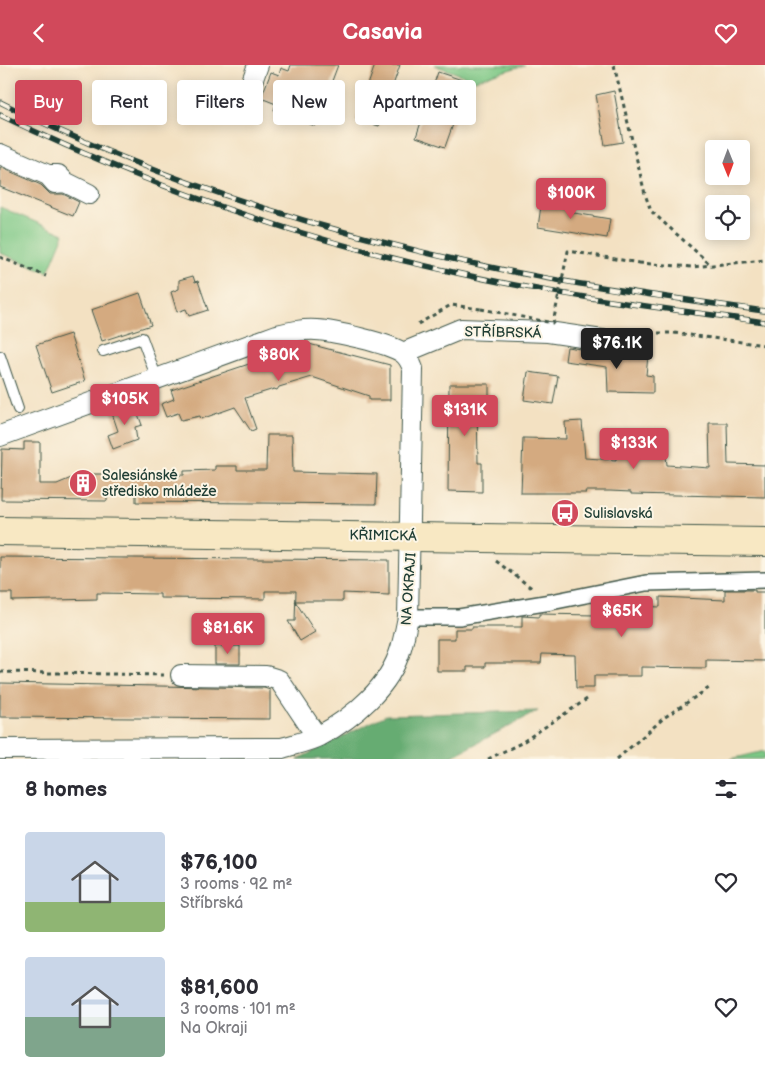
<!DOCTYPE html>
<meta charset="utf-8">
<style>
:root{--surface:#fff;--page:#f7f7f7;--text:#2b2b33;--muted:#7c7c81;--accent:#d1495b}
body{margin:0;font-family:"Balsamiq Sans",sans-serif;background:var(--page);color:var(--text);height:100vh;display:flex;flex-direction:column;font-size:19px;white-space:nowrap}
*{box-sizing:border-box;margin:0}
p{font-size:16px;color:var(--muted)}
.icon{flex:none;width:28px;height:28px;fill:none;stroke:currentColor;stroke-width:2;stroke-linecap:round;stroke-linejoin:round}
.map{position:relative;height:694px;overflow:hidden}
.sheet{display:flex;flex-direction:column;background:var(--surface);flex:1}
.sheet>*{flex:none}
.guide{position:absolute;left:15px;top:15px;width:500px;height:45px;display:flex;gap:10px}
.needle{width:32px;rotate:179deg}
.fabs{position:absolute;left:705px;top:75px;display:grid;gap:10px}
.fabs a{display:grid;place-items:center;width:45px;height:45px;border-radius:5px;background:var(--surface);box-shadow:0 2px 12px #0003;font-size:25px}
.price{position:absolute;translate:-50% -42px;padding:0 11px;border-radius:5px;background:var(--accent);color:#fff;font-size:16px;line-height:32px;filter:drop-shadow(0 1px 2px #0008)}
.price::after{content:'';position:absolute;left:50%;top:30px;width:15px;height:11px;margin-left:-8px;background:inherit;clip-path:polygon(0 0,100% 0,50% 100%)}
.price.on{background:#222;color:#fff}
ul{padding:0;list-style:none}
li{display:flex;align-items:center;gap:15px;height:125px;padding:0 25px}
li span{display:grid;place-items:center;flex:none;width:140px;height:100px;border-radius:5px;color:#555}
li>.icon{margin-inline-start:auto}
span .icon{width:60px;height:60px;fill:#fffc;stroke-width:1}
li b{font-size:21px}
h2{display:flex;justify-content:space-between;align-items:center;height:60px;padding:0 25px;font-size:21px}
.chip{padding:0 18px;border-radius:5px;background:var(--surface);box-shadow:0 2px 12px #0003;font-size:18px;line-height:45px}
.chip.on{background:var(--accent);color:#fff}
header{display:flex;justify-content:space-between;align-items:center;height:65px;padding:0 25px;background:var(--accent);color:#fff;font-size:22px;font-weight:600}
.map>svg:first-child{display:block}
.green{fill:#7dc885;stroke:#4e825c}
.forest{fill:#66ac72;stroke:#427453}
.building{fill:#d4aa80}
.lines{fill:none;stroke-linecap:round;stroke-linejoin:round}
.service-casing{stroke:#3f5649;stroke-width:12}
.pedestrian-casing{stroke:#3f5649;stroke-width:18}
.minor-casing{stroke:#3f5649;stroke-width:22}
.secondary-casing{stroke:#3f5649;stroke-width:30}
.path{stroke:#3f5649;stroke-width:3;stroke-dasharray:4 4;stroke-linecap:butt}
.service{stroke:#fff;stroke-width:10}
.pedestrian{stroke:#fff;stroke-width:15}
.minor{stroke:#fff;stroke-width:20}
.secondary{stroke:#f8e8c3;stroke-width:28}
.rail-casing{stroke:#1f3d34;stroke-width:5.5}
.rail{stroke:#fcf5e5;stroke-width:4;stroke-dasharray:11;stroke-linecap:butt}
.path-bridge{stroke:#3f5649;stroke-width:3;stroke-dasharray:4 4;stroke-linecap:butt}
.labels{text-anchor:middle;stroke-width:4;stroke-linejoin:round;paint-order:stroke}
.street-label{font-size:14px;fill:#1f3d34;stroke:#fcf5e5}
.poi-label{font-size:14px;fill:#1f3d34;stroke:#fcf5e5;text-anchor:start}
</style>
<header><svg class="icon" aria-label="back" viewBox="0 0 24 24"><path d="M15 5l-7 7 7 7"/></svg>Casavia<svg class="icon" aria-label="heart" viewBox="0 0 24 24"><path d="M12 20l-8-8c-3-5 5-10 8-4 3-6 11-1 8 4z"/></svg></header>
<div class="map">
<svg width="765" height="694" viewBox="0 0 765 694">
<rect width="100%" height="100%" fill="#fcf5e5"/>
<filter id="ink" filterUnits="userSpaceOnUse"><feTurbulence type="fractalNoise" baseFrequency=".02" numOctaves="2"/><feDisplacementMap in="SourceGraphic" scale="10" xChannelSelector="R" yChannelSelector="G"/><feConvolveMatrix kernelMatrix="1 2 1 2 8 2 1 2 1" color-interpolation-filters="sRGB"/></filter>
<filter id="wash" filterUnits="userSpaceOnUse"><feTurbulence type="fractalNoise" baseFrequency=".0096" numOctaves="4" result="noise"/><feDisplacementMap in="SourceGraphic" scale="20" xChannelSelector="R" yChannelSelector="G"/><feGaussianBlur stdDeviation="1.12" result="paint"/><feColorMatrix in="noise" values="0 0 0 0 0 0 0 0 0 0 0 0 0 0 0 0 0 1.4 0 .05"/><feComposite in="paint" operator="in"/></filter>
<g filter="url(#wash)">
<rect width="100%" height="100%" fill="#f3e1c2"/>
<path class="green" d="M434,0H525L475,15Z
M0,142L64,169L48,207L0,188Z
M765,686V694H731Z"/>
<path class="forest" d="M538,646L447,694H298L386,650Z"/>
<g id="blocks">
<path class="building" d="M291,0H338L315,61L274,45L276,39L261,33L271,7L279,10L281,3L289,6Z
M375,0H400L379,61L356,54Z
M438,7L468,17L445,82L416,72Z
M614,26L623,77L605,80L596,30Z
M0,102L41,120L50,129H63L79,137L73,151L0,122Z
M542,134L569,138L568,147L610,154L607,173L538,162Z
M193,211L195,217L198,216L208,245L189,251L186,244L177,247L171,227L179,224V215Z
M140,228L151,260L102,276L91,245Z
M70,269L85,316L52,327L36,280Z
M309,279L390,300V335H369V331L312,312L279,322L277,325L274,324L245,333L256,364L251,366L235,342L201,354L200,351L181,355L178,348L166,352L161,339L174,334L171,325Z
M567,282L634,292L648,291L646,310L653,311V328L608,327L607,302L565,296Z
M528,307L558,311L553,339L524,335Z
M449,319H489V337L477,336L478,398H482V427L448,426Z
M134,338L142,360L135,362L137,375L113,384L108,370L118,366L111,345Z
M582,356L585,393L616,395V391H666L667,400L710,403L709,358H727L728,399L765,400V432L631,429V427L610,426H585L586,428H521L523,373L566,374L565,357Z
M267,370H292L293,407L377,409L376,439L136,437V428L107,427V436L1,435L2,384L24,385V377H40V419H57L81,409H107V412L184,410V406L215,405V401H237V405H266Z
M0,492L389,495V530L343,528V536H295L315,567L300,576L288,556H295L296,526H265V534L160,533V529L97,528V534L12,536V528H0Z
M725,525H755V527H765V596L706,595V603L641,602V611H594V623H576L575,590L542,589L541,598H485V602H467V606H437V574H455V564H472V562H522V551L539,552V549L595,550V539L660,542V532L725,535Z
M215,581H240V599H215Z
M0,618L264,623L270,625V654L0,652Z"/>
</g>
</g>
<g filter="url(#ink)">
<use href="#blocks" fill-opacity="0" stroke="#3f5649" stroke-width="1"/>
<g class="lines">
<defs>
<path id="service" d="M103,286L142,273L157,314
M0,291L18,344"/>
<path id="pedestrian" d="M408,552H459L551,537L646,518L765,515"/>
<path id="minor" d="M251,19L258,0
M0,89L48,110
M65,117L55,118L48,110H58L65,117L89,129
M403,288L461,264L548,267L636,280
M0,371L277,270C290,267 303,264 316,265C333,266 389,278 403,288C408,292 411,298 413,304L408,552C406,562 404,573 401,583C390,622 353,653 319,671C307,677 294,679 282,683L0,684
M181,610L266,611L279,615L317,672"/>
<path id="secondary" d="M0,466L765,477"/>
</defs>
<use href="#service" class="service-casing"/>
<use href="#pedestrian" class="pedestrian-casing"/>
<use href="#minor" class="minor-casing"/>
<use href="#secondary" class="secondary-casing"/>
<path class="path" d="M614,0L645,129L651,146L712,201
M0,192L46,211
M639,198L692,202L765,195
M418,259L451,240L481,244
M650,268H674L765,280
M496,496L533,524
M0,607L164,610
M488,694L521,678L590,632
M617,694L665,652L709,623"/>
<use href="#service" class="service"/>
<use href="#pedestrian" class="pedestrian"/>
<use href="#minor" class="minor"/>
<use href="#secondary" class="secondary"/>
<defs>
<path id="rail" d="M0,37C162,119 358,178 535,211C611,225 688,235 765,246
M0,50C145,120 299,174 457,208C558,231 662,243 765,257"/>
</defs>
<use href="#rail" class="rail-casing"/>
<use href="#rail" class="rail"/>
<path class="path-bridge" d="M481,244L553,258L568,186L639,198"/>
</g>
</g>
<defs>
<symbol id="building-disc" viewBox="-11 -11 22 22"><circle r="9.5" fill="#d1495b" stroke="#fcf5e5"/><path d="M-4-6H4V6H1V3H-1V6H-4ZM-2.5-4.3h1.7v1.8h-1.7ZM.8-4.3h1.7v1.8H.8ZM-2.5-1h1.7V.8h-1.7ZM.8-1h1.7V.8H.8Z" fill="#fff"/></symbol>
<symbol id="bus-disc" viewBox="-11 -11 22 22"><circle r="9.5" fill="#d1495b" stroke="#fcf5e5"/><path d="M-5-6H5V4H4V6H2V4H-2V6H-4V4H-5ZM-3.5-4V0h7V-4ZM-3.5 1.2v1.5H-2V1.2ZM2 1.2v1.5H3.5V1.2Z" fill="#fff"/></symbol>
</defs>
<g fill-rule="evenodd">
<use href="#building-disc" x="67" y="402" width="32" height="32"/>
<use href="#bus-disc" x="549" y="432" width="32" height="32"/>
</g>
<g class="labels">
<g class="street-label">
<text transform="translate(503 267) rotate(1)" y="5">STŘÍBRSKÁ</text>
<text transform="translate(383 470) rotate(1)" y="5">KŘIMICKÁ</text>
<text transform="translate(408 524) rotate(-86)" y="5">NA OKRAJI</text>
</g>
<g class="poi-label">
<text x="102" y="415">Salesiánské<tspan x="102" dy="16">středisko mládeže</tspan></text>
<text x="584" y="453">Sulislavská</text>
</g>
</g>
</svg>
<div class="fabs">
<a><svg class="needle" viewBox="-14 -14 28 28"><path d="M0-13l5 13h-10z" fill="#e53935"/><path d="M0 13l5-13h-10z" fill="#7c7c81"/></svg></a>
<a><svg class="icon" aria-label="locate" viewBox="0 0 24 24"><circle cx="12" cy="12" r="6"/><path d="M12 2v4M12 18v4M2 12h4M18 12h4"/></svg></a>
</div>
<b class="price" style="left:571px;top:155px">$100K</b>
<b class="price on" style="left:617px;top:305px">$76.1K</b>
<b class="price" style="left:279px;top:317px">$80K</b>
<b class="price" style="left:125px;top:361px">$105K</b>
<b class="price" style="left:465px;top:372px">$131K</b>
<b class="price" style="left:634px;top:405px">$133K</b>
<b class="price" style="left:622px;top:573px">$65K</b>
<b class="price" style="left:228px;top:590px">$81.6K</b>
<div class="guide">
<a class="chip on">Buy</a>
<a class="chip">Rent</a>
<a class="chip">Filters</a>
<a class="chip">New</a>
<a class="chip">Apartment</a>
</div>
</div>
<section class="sheet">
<h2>8 homes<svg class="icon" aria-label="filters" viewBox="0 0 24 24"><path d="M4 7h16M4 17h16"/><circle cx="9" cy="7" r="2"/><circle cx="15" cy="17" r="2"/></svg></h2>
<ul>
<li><span style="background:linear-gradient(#c9d6e8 70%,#8fb573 0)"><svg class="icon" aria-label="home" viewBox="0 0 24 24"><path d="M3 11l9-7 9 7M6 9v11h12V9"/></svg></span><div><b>$76,100</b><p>3 rooms · 92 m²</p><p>Stříbrská</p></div><svg class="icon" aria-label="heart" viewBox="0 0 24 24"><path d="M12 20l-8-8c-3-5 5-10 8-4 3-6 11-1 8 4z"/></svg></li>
<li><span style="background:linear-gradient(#c9d6e8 60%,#7fa58c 0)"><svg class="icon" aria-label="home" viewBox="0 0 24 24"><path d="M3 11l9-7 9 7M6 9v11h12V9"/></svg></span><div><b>$81,600</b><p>3 rooms · 101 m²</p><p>Na Okraji</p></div><svg class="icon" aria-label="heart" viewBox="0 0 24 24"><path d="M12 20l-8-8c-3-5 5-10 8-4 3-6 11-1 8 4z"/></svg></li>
</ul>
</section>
